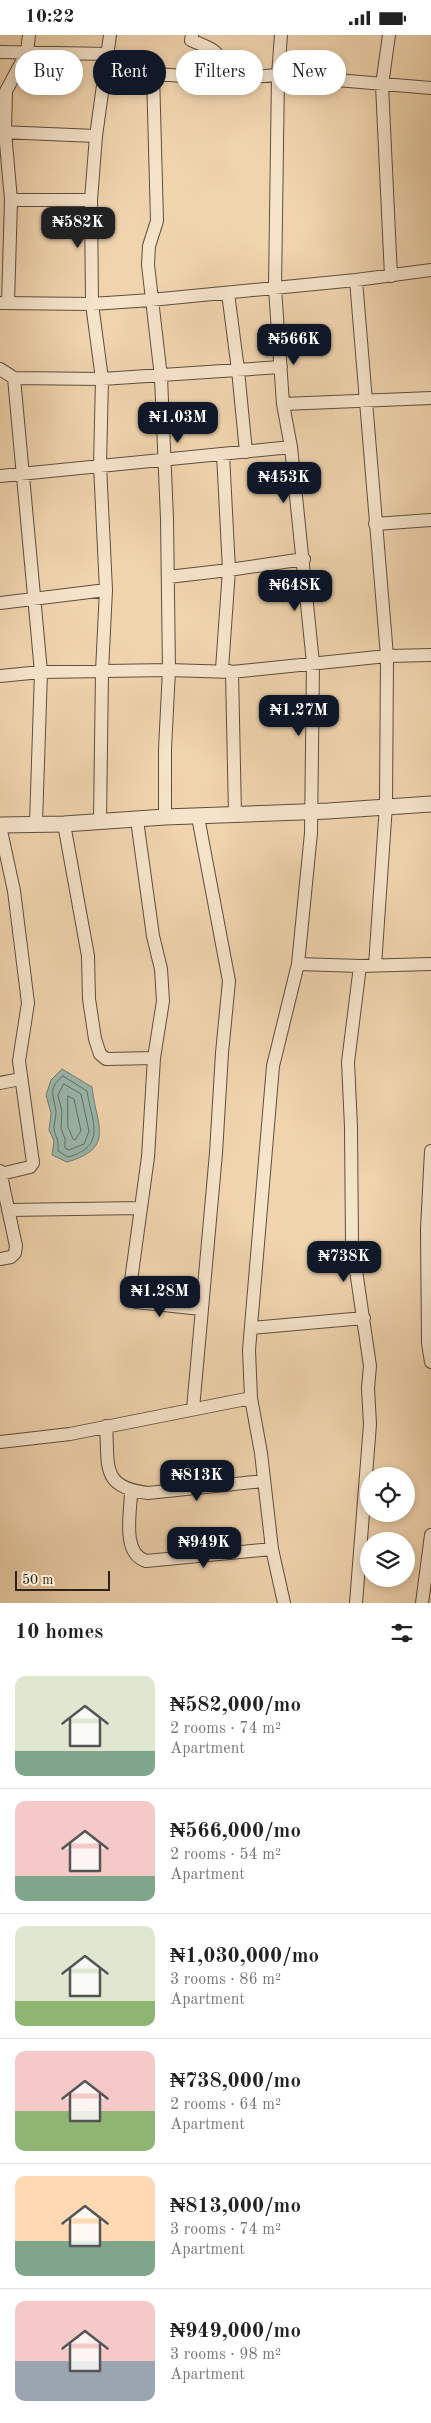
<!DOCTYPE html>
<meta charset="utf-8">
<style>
:root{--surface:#fff;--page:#f2f2f2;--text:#222;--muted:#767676;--line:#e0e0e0;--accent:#111827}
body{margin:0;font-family:"Old Standard TT",serif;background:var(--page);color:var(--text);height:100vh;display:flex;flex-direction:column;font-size:19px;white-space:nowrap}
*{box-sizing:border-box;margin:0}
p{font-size:16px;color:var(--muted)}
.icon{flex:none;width:28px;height:28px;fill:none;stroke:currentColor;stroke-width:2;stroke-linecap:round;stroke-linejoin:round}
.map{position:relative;height:1568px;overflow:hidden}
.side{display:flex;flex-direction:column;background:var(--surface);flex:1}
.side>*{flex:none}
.hud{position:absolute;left:15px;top:15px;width:401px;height:45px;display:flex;gap:10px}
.buttons{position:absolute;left:360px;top:1432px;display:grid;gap:10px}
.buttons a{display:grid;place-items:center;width:55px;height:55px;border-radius:50%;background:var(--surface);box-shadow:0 2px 8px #0003;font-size:25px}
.scale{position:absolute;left:15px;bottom:12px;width:95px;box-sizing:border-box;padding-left:5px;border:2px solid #2e221a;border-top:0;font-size:14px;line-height:18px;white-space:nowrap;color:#2e221a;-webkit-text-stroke:4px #f5e3ca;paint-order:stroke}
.price{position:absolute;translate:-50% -42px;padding:0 11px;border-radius:10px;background:var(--accent);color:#fff;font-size:16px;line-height:32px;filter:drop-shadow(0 1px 2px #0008)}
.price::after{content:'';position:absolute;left:50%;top:30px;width:15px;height:11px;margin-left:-8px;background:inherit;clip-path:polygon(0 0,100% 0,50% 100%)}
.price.active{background:#222;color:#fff}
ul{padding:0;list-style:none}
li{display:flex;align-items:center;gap:15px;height:125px;padding:0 15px}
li+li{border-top:1px solid var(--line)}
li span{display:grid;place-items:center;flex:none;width:140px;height:100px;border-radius:10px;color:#555}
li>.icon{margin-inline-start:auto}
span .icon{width:60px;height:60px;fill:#fffc;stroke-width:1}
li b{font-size:21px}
h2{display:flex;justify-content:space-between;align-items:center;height:60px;padding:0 15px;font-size:21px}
.chip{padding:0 18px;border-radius:22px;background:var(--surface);box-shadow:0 2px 8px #0003;font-size:18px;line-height:45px}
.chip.active{background:var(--accent);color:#fff}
.status{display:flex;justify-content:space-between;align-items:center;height:35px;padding:0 25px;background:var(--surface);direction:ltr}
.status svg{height:14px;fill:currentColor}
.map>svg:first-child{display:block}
.water{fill:#9ab8ad;stroke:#6f7c72}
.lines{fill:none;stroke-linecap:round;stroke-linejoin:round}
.shore{stroke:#646d64;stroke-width:1}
.minor-casing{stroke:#5e4e3f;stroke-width:14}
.tertiary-casing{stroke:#5e4e3f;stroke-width:17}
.minor{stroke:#f5e3ca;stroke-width:12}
.tertiary{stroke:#f5e3ca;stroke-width:15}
</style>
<div class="status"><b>10:22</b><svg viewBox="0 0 49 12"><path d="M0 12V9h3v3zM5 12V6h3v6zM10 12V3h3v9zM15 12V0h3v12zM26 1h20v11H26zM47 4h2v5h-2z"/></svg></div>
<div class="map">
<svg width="431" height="1568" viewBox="0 0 431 1568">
<rect width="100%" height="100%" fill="#f0d4ae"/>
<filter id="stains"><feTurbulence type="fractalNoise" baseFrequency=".004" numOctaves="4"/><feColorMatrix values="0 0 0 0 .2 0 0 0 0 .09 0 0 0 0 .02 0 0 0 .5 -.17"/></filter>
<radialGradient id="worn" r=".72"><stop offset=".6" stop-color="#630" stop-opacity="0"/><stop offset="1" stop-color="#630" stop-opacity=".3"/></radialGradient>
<path class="water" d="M62,1034L92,1052C96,1090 116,1113 67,1127L52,1120L54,1106L49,1095L51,1078L46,1060L51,1045Z"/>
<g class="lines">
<path class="shore" d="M63,1041L87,1056C92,1087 107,1111 68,1122L58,1116C59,1102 55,1103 54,1093C54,1088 56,1082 56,1077C54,1061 47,1053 63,1041Z
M64,1049L81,1059L89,1096L84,1109L69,1115L65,1113V1104L61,1093L62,1076L58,1061Z
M68,1061L74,1064L81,1096L75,1105L73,1104L68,1092Z"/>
<defs>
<path id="minor" d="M192,0L191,5C218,17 220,14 223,44
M281,0L278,40L275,253L283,369L291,412L313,628L311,798L298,929L273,1031L249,1315L251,1363L261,1418L272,1514L284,1568
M389,0L382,50L391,241
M0,17L109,19
M105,35L223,44L278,40L431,53
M153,39L157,186L149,211L148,230L161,342L167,484L169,635L165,714V782
M0,97L96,101
M11,165H91
M356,245L387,621L386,770L375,930
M228,258L238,335L246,417
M0,268L92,269L151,265L356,245L431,235
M8,268L11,165L5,97L6,56L27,17L29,0
M0,334L14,343L102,344L281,332
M14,343L41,637L36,788
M283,369L431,363
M223,419L229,535L304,524
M0,441L291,412
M375,489L431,485
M168,542L229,535L222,634L232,637L235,780
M0,568L106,555
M0,641L41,637L169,635L232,637L387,621L431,620
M137,785L153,901L161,934L163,966L154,1023L148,1122L129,1260L136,1267L201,1274
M100,786L102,636L106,555L100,430L102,344L92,269L91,165L96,101L110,0
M64,789L88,921L89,964L95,1004L100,1019L106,1024L154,1023
M0,791L14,856L28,968L19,1026L33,1128L30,1132L1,1139
M298,929L360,931L431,929
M0,1048L20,1044
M431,1116L427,1194L428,1308L431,1327
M0,1136L16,1211L15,1218L11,1222L0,1224
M8,1175L141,1173
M251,1293L364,1283
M193,1374L216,1118L222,1018L229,946L198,782
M106,1391C109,1431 100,1452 148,1458L263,1446
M0,1407L70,1399L251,1363
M131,1456C131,1477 121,1518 146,1526L272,1514
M356,1568L370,1389L368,1353L370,1331L352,1208L351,1092L348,1027L360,931
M422,1568L431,1500"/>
<path id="tertiary" d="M0,790L64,789L165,782L328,776L431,769"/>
</defs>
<use href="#minor" class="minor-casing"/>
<use href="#tertiary" class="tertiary-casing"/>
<use href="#minor" class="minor"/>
<use href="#tertiary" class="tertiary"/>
</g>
<rect width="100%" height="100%" filter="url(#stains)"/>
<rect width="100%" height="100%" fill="url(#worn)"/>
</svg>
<div class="buttons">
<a><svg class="icon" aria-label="locate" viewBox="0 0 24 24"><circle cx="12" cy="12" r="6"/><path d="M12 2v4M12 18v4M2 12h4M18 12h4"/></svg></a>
<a><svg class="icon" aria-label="layers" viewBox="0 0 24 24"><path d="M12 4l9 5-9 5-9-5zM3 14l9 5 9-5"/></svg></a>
</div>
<div class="scale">50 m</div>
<b class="price active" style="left:78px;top:214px">₦582K</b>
<b class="price" style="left:294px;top:331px">₦566K</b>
<b class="price" style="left:178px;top:409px">₦1.03M</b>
<b class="price" style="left:284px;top:469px">₦453K</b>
<b class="price" style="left:295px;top:577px">₦648K</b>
<b class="price" style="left:299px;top:702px">₦1.27M</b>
<b class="price" style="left:344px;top:1248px">₦738K</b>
<b class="price" style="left:160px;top:1283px">₦1.28M</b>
<b class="price" style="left:197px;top:1467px">₦813K</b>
<b class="price" style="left:204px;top:1534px">₦949K</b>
<div class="hud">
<a class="chip">Buy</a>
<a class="chip active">Rent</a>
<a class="chip">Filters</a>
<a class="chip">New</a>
</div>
</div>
<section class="side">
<h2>10 homes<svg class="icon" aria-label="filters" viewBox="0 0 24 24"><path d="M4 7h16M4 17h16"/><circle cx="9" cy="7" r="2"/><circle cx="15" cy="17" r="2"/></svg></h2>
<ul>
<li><span style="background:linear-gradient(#dfe7d0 75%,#7fa58c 0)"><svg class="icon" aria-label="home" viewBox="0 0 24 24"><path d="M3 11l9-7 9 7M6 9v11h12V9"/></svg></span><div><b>₦582,000/mo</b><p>2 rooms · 74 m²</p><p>Apartment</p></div></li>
<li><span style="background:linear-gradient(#f6c9c9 75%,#7fa58c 0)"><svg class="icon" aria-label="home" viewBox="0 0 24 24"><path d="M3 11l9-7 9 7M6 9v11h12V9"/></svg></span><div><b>₦566,000/mo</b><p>2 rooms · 54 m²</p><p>Apartment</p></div></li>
<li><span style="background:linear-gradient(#dfe7d0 75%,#8fb573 0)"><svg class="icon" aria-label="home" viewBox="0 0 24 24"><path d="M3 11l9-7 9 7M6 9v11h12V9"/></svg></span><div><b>₦1,030,000/mo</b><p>3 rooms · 86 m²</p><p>Apartment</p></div></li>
<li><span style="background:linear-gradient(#f6c9c9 60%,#8fb573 0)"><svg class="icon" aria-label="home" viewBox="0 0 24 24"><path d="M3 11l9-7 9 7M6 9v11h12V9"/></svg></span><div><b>₦738,000/mo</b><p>2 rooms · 64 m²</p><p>Apartment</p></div></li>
<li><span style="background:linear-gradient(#ffd9b3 65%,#7fa58c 0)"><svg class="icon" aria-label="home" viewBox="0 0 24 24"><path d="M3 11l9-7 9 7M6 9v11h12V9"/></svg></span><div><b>₦813,000/mo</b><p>3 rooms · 74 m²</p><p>Apartment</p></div></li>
<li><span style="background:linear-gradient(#f6c9c9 60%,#9aa5b1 0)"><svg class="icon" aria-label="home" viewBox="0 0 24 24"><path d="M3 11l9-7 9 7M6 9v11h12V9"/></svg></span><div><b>₦949,000/mo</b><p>3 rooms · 98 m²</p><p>Apartment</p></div></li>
</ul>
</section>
